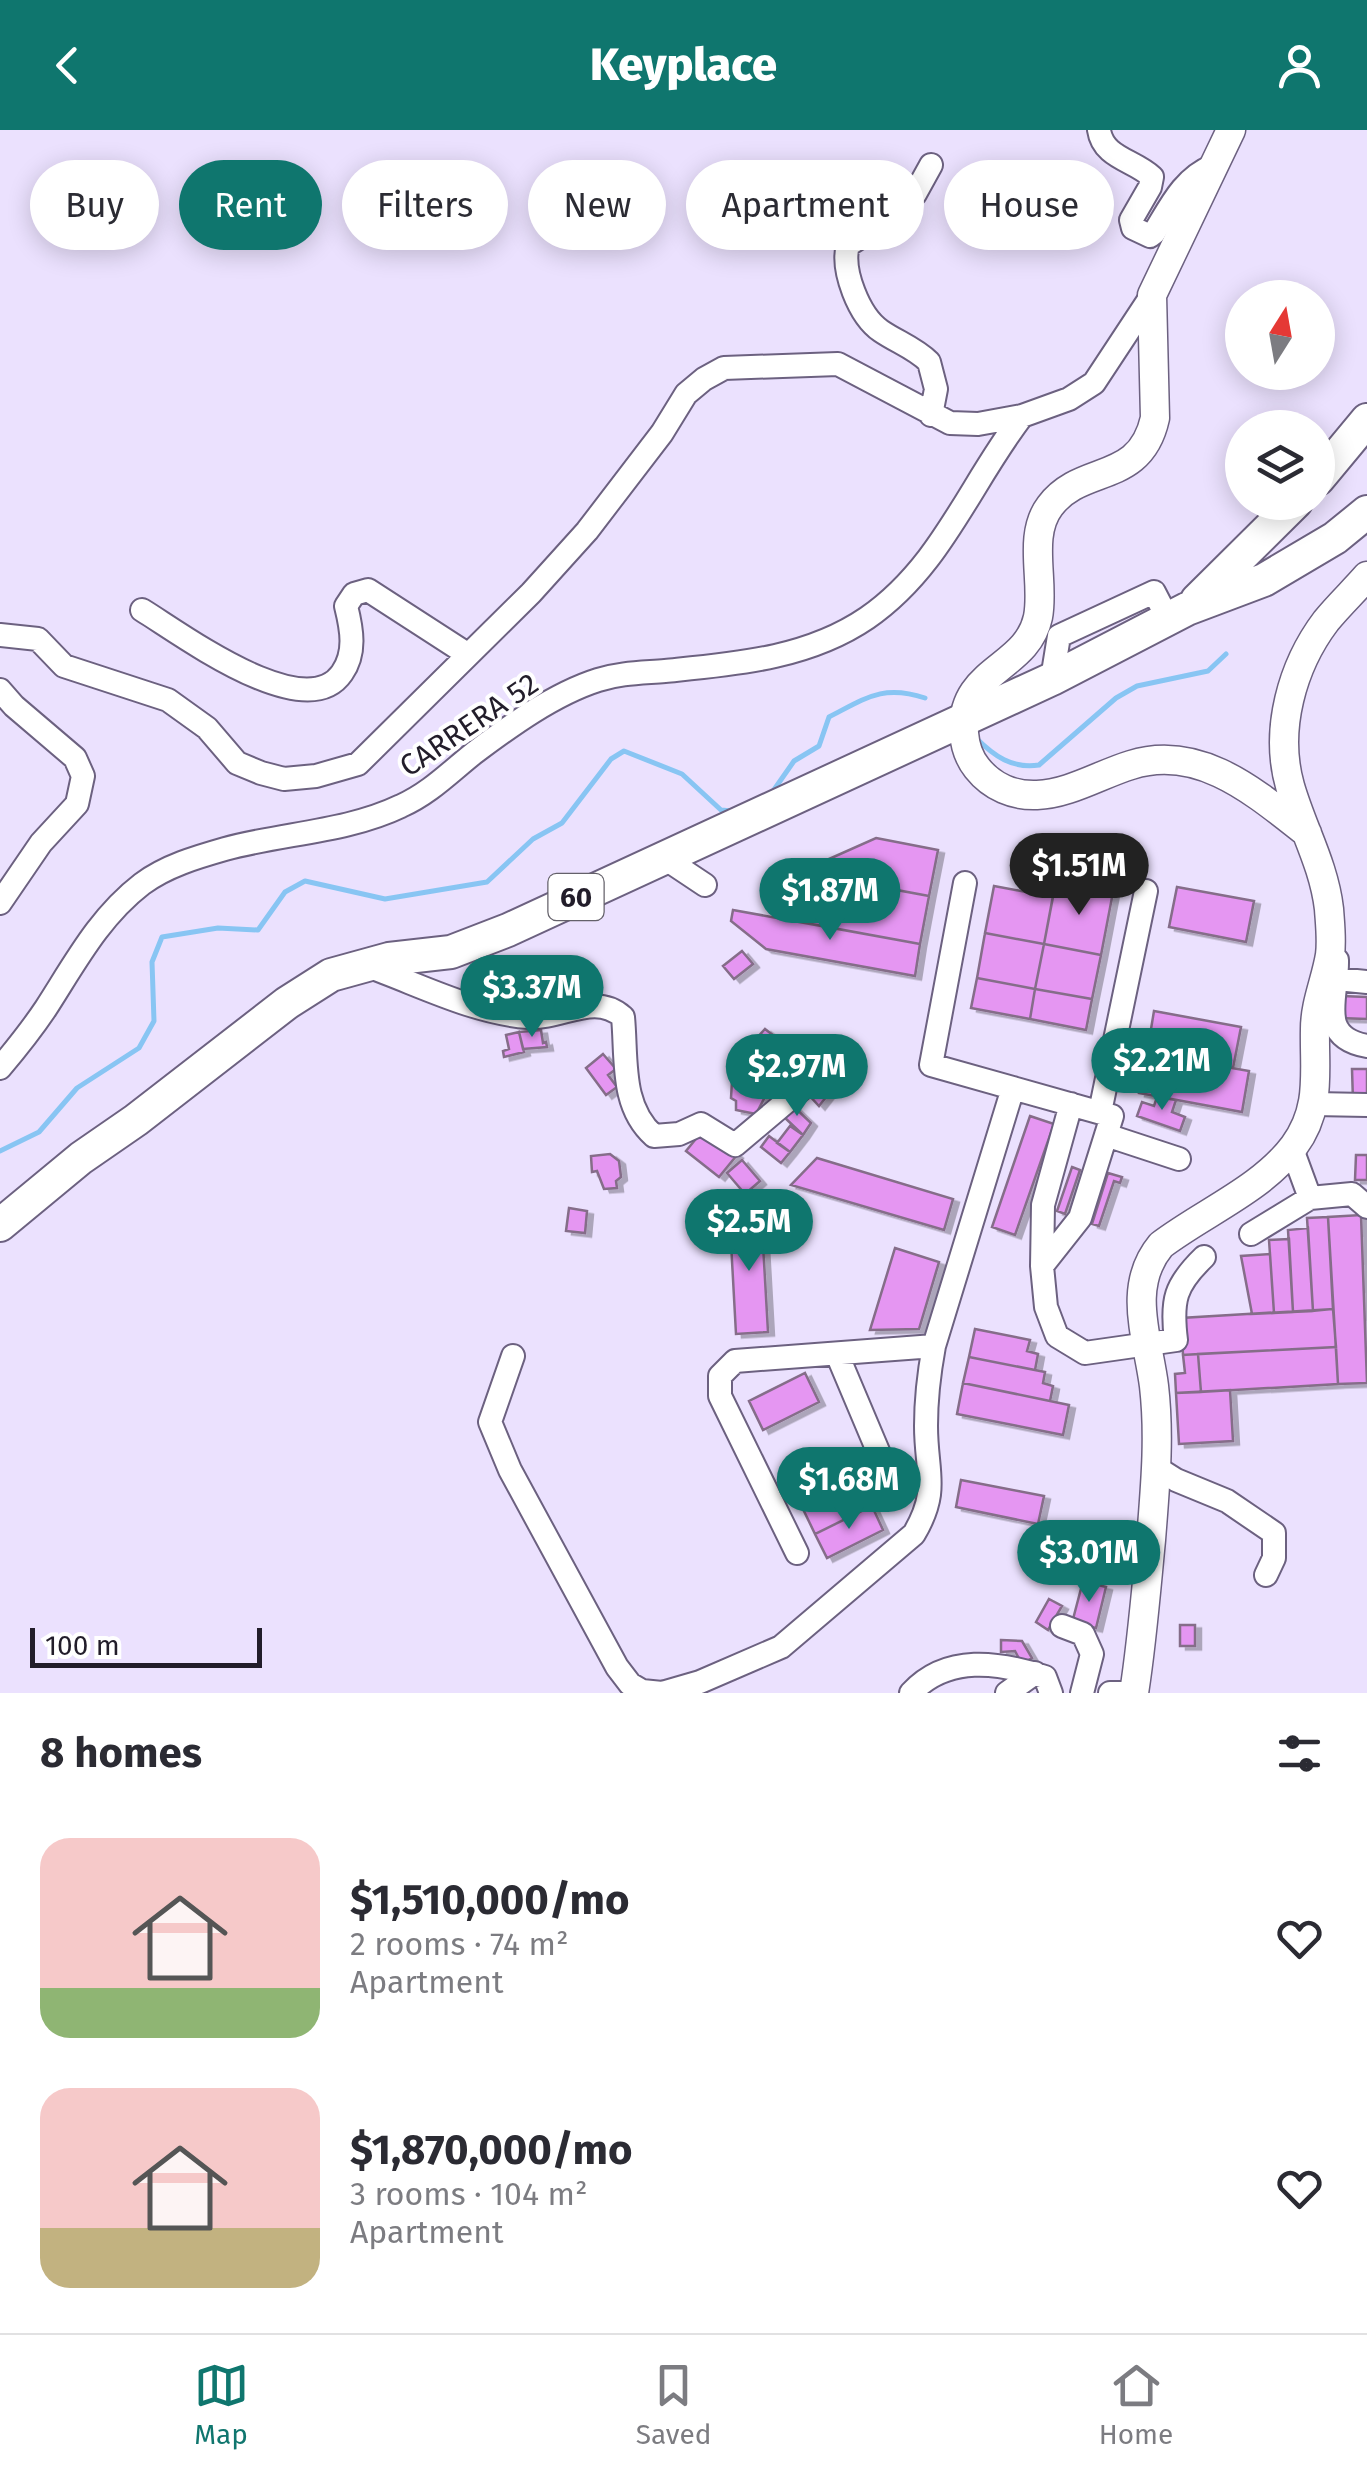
<!DOCTYPE html>
<meta charset="utf-8">
<style>
:root{--surface:#fff;--page:#f2f2f3;--text:#2b2b33;--muted:#7c7c81;--line:#e1e1e2;--accent:#0f766e}
body{margin:0;font-family:"Fira Sans",sans-serif;background:var(--page);color:var(--text);height:100vh;display:flex;flex-direction:column;font-size:38px;white-space:nowrap}
*{box-sizing:border-box;margin:0}
p{font-size:32px;color:var(--muted)}
.icon{flex:none;width:55px;height:55px;fill:none;stroke:currentColor;stroke-width:2;stroke-linecap:round;stroke-linejoin:round}
.map{position:relative;height:1563px;overflow:hidden}
.side{display:flex;flex-direction:column;background:var(--surface);flex:1}
.side>*{flex:none}
.top-card{position:absolute;left:30px;top:30px;width:1308px;height:90px;display:flex;gap:20px}
.needle{width:65px;rotate:11deg}
.controls{position:absolute;left:1225px;top:150px;display:grid;gap:20px}
.controls a{display:grid;place-items:center;width:110px;height:110px;border-radius:50%;background:var(--surface);box-shadow:0 5px 25px #0003;font-size:50px}
.scale{position:absolute;left:30px;bottom:25px;width:232px;box-sizing:border-box;padding-left:10px;border:5px solid #221d2a;border-top:0;font-size:28px;line-height:35px;white-space:nowrap;color:#221d2a;-webkit-text-stroke:8px #fff;paint-order:stroke}
.price{position:absolute;translate:-50% -85px;padding:0 22px;border-radius:35px;background:var(--accent);color:#fff;font-size:32px;line-height:65px;filter:drop-shadow(0 2px 5px #0008)}
.price::after{content:'';position:absolute;left:50%;top:60px;width:30px;height:22px;margin-left:-15px;background:inherit;clip-path:polygon(0 0,100% 0,50% 100%)}
.price.current{background:#222;color:#fff}
ul{padding:0;list-style:none}
li{display:flex;align-items:center;gap:30px;height:250px;padding:0 40px}
li span{display:grid;place-items:center;flex:none;width:280px;height:200px;border-radius:30px;color:#555}
li>.icon{margin-inline-start:auto}
span .icon{width:120px;height:120px;fill:#fffc;stroke-width:1}
li b{font-size:42px}
h2{display:flex;justify-content:space-between;align-items:center;height:120px;padding:0 40px;font-size:42px}
.chip{padding:0 35px;border-radius:45px;background:var(--surface);box-shadow:0 5px 25px #0003;font-size:35px;line-height:90px}
.chip.current{background:var(--accent);color:#fff}
header{display:flex;justify-content:space-between;align-items:center;height:130px;padding:0 40px;background:var(--accent);color:#fff;font-size:45px;font-weight:800}
.dock{display:flex;justify-content:space-around;align-items:center;height:140px;border-top:2px solid var(--line);background:var(--surface);font-size:28px;color:var(--muted)}
.dock a{display:grid;justify-items:center;gap:5px}
.dock .current{color:var(--accent)}
.map>svg:first-child{display:block}
.lines{fill:none;stroke-linecap:round;stroke-linejoin:round}
.stream{stroke:#88c5f3;stroke-width:5}
.building{fill:#e596f2;stroke:#856d89;stroke-width:2.5;filter:url(#shadow)}
.minor-casing{stroke:#6c6180;stroke-width:26}
.major-casing{stroke:#6c6180;stroke-width:31}
.highway-casing{stroke:#6c6180;stroke-width:36}
.minor{stroke:#fff;stroke-width:22}
.major{stroke:#fff;stroke-width:28}
.highway{stroke:#fff;stroke-width:32}
.labels{text-anchor:middle;stroke-width:8;stroke-linejoin:round;paint-order:stroke}
.shield{fill:#fff;stroke:#64616a;stroke-width:2.5}
.shield-label{font-size:28px;font-weight:bold;fill:#221d2a}
.street-label{font-size:30px;fill:#221d2a;stroke:#fff}
</style>
<header><svg class="icon" aria-label="back" viewBox="0 0 24 24"><path d="M15 5l-7 7 7 7"/></svg>Keyplace<svg class="icon" aria-label="person" viewBox="0 0 24 24"><circle cx="12" cy="8" r="4"/><path d="M4 21q1-7 8-7t8 7"/></svg></header>
<div class="map">
<svg width="1367" height="1563" viewBox="0 0 1367 1563">
<defs>
<filter id="shadow"><feDropShadow dx="6" dy="3.5" stdDeviation="0" flood-color="#0004"/></filter>
</defs>
<rect width="100%" height="100%" fill="#ebe1fe"/>
<g class="lines">
<path class="stream" d="M976,608C994,626 1012,639 1039,635L1116,568L1137,556L1208,541L1226,524
M771,664L794,631L819,616L829,587C866,568 883,554 925,568
M0,1021L39,1002L77,958L139,918L154,891L152,832L162,807L218,798L258,800L285,762L305,751L385,769L487,752L533,709L562,693L611,629L624,621L682,644L721,680L732,681"/>
</g>
<path class="building" d="M876,708L938,720L929,766L817,745L820,733Z
M804,743L929,766L920,814L795,791Z
M1055,755L1114,757L1101,825L1044,814Z
M994,756L1053,767L1044,814L985,803Z
M1177,757L1254,771L1246,812L1169,797Z
M733,780L920,814L915,846L766,819L731,791Z
M985,803L1044,814L1035,859L977,848Z
M1044,814L1101,825L1092,869L1035,859Z
M742,821L753,834L734,849L723,836Z
M977,848L1035,859L1030,889L971,878Z
M1035,859L1092,869L1086,900L1030,889Z
M1342,866L1367,867V889L1340,888Z
M1154,881L1241,897L1233,938L1147,923Z
M765,899L774,906L751,930L743,923Z
M541,900L543,913L546,912L547,917L523,919L519,902Z
M519,902L524,922L504,927L503,921L509,919L506,905Z
M1147,923L1249,941L1242,982L1139,963Z
M603,924L616,939L608,945L617,957L606,965L586,938Z
M831,930L844,943L832,955L821,945Z
M1352,939H1367V971H1353Z
M821,945L834,957L819,976L807,963Z
M732,951L766,965L756,984L736,980V971L731,968Z
M1157,967L1176,970L1172,982L1185,987L1180,1001L1137,986L1142,972L1154,976Z
M791,974L811,993L803,1005L783,986Z
M1030,986L1054,994L1015,1105L992,1097Z
M790,996L803,1005L790,1022L777,1013Z
M704,999L737,1025L719,1047L686,1021Z
M769,1006L790,1022L781,1033L761,1017Z
M610,1024L619,1031L621,1047L616,1051L617,1058L604,1059L597,1041L592,1042L591,1026Z
M1356,1025H1367V1050H1355Z
M817,1028L953,1069L944,1100L791,1055Z
M742,1030L760,1051L745,1064L727,1043Z
M1072,1037L1080,1040L1065,1084L1057,1081Z
M1108,1043L1122,1047L1120,1053L1114,1051L1099,1096L1092,1094Z
M569,1078L587,1081L585,1103L566,1101Z
M761,1079L768,1202L736,1204L730,1094L751,1080Z
M1361,1085L1367,1253L1338,1254L1328,1087Z
M1328,1087L1333,1179L1313,1181L1307,1088Z
M1308,1098L1313,1181L1293,1182L1288,1100Z
M1289,1109L1293,1182L1274,1183L1269,1110Z
M895,1118L939,1132L919,1199L870,1200Z
M1270,1124L1274,1183L1252,1184L1241,1126Z
M1333,1179L1336,1217L1183,1225L1181,1188Z
M975,1199L1030,1210L1027,1221L1038,1224L1035,1240L969,1227Z
M1336,1217L1338,1254L1201,1262L1198,1224Z
M1198,1224L1201,1262L1176,1263L1175,1244L1185,1243L1183,1225Z
M969,1227L1045,1242L1043,1253L1053,1256L1050,1271L963,1253Z
M805,1243L819,1272L763,1300L749,1271Z
M963,1253L1069,1275L1063,1305L957,1284Z
M1230,1260L1233,1311L1179,1314L1176,1263Z
M848,1329L859,1352L803,1379L791,1356Z
M961,1350L1044,1366L1038,1394L956,1377Z
M859,1352L872,1376L815,1404L803,1379Z
M872,1376L883,1400L827,1428L815,1404Z
M1083,1451L1106,1457L1096,1498L1072,1493Z
M1049,1469L1062,1476L1048,1500L1036,1492Z
M1180,1495H1195V1516H1180Z
M1001,1510L1022,1511L1032,1528L1022,1534L1015,1521L1001,1522Z"/>
<g class="lines">
<defs>
<path id="minor" d="M1099,0C1103,28 1134,30 1152,47L1150,57L1131,90L1133,98L1150,106L1154,103C1170,77 1183,48 1213,36
M931,35L915,64L878,96L848,115C841,140 859,186 881,201C897,212 915,218 929,232L936,259L931,285
M142,480C180,503 305,597 342,543C356,523 352,500 346,476L354,464L368,460L467,524
M0,505L38,509L64,536L168,570L207,598L237,633L261,643L284,649L316,646L358,634L531,463L587,401L662,303L686,264L704,249L724,238L838,234L950,293L978,294L1022,286L1069,269L1094,253L1152,165
M1052,549L1059,506L1154,462L1168,489
M0,560L14,576L75,628L83,646L77,674L41,713L0,773
M666,729L705,755
M965,753L931,935L1112,986L1080,1088L1042,1136
M1337,830C1338,867 1316,907 1367,916
M367,836C418,854 473,883 528,887C563,889 594,862 623,887C627,928 620,976 654,1006L679,1004L701,994L735,1015L805,956
M1337,849L1367,852
M0,938C16,919 32,899 46,878C75,833 99,787 142,754C166,736 197,727 225,719C283,703 347,702 401,676C430,663 450,642 474,623C510,596 554,564 598,550C620,543 641,543 665,541C734,534 807,529 867,488C941,437 969,355 1022,286
M1071,974L1043,1075L1042,1136L1046,1177L1057,1206L1085,1223L1176,1210C1171,1170 1175,1155 1204,1127
M1314,974L1367,975
M1100,982L1146,761
M1106,1005L1179,1029
M1292,1019L1310,1068L1352,1064L1367,1077
M1251,1104L1310,1068
M837,1224L897,1366
M513,1226L490,1292L510,1340L617,1537L630,1554L642,1561L662,1563L700,1552L781,1517L914,1404C940,1360 926,1343 926,1296C926,1269 929,1243 934,1216L1013,958
M1157,1338L1176,1350L1227,1371L1274,1403V1428L1266,1445
M797,1423L720,1266V1246L735,1231L934,1216
M1062,1496L1083,1504L1092,1524L1082,1563
M911,1563C947,1524 999,1532 1045,1547L1051,1563
M1007,1563L1035,1543
M1110,1563H1134"/>
<path id="major" d="M1231,0L1152,165L1155,288C1140,356 1082,333 1050,376C1027,406 1045,452 1038,487C1027,540 960,538 964,603C965,616 969,628 977,638C992,657 1014,666 1037,665C1069,664 1101,644 1131,635C1200,613 1257,664 1307,703
M1134,1563C1142,1512 1146,1461 1151,1410C1155,1358 1160,1308 1154,1256C1148,1208 1126,1157 1161,1115C1203,1083 1262,1059 1294,1016C1322,978 1314,942 1315,899C1315,873 1326,850 1330,825C1332,810 1330,794 1329,779C1324,735 1302,698 1290,656C1274,600 1292,536 1326,491C1339,475 1354,461 1367,446"/>
<path id="highway" d="M1318,349L1367,290
M1197,470L1296,372
M0,1095L81,1028L136,990L287,873L331,845L389,829L451,822L508,800L1052,549L1187,479L1264,450L1335,408L1367,382"/>
</defs>
<use href="#minor" class="minor-casing"/>
<use href="#major" class="major-casing"/>
<use href="#highway" class="highway-casing"/>
<use href="#minor" class="minor"/>
<use href="#major" class="major"/>
<use href="#highway" class="highway"/>
</g>
<g class="labels">
<rect class="shield" x="548.5" y="744" width="55" height="46" rx="8"/>
<g class="shield-label">
<text x="576" y="777">60</text>
</g>
<g class="street-label">
<text transform="translate(469 595) rotate(-34)" y="10">CARRERA 52</text>
</g>
</g>
</svg>
<div class="controls">
<a><svg class="needle" viewBox="-14 -14 28 28"><path d="M0-13l5 13h-10z" fill="#e53935"/><path d="M0 13l5-13h-10z" fill="#7c7c81"/></svg></a>
<a><svg class="icon" aria-label="layers" viewBox="0 0 24 24"><path d="M12 4l9 5-9 5-9-5zM3 14l9 5 9-5"/></svg></a>
</div>
<div class="scale">100 m</div>
<b class="price current" style="left:1079px;top:788px">$1.51M</b>
<b class="price" style="left:830px;top:813px">$1.87M</b>
<b class="price" style="left:532px;top:910px">$3.37M</b>
<b class="price" style="left:1162px;top:983px">$2.21M</b>
<b class="price" style="left:797px;top:989px">$2.97M</b>
<b class="price" style="left:749px;top:1144px">$2.5M</b>
<b class="price" style="left:849px;top:1402px">$1.68M</b>
<b class="price" style="left:1089px;top:1475px">$3.01M</b>
<div class="top-card">
<a class="chip">Buy</a>
<a class="chip current">Rent</a>
<a class="chip">Filters</a>
<a class="chip">New</a>
<a class="chip">Apartment</a>
<a class="chip">House</a>
</div>
</div>
<section class="side">
<h2>8 homes<svg class="icon" aria-label="filters" viewBox="0 0 24 24"><path d="M4 7h16M4 17h16"/><circle cx="9" cy="7" r="2"/><circle cx="15" cy="17" r="2"/></svg></h2>
<ul>
<li><span style="background:linear-gradient(#f6c9c9 75%,#8fb573 0)"><svg class="icon" aria-label="home" viewBox="0 0 24 24"><path d="M3 11l9-7 9 7M6 9v11h12V9"/></svg></span><div><b>$1,510,000/mo</b><p>2 rooms · 74 m²</p><p>Apartment</p></div><svg class="icon" aria-label="heart" viewBox="0 0 24 24"><path d="M12 20l-8-8c-3-5 5-10 8-4 3-6 11-1 8 4z"/></svg></li>
<li><span style="background:linear-gradient(#f6c9c9 70%,#c2b280 0)"><svg class="icon" aria-label="home" viewBox="0 0 24 24"><path d="M3 11l9-7 9 7M6 9v11h12V9"/></svg></span><div><b>$1,870,000/mo</b><p>3 rooms · 104 m²</p><p>Apartment</p></div><svg class="icon" aria-label="heart" viewBox="0 0 24 24"><path d="M12 20l-8-8c-3-5 5-10 8-4 3-6 11-1 8 4z"/></svg></li>
</ul>
</section>
<nav class="dock">
<a class="current"><svg class="icon" aria-label="map" viewBox="0 0 24 24"><path d="M3 6l6-2 6 2 6-2v14l-6 2-6-2-6 2zM9 4v14M15 6v14"/></svg>Map</a>
<a><svg class="icon" aria-label="saved" viewBox="0 0 24 24"><path d="M7 4h10v16l-5-4-5 4z"/></svg>Saved</a>
<a><svg class="icon" aria-label="home" viewBox="0 0 24 24"><path d="M3 11l9-7 9 7M6 9v11h12V9"/></svg>Home</a>
</nav>
